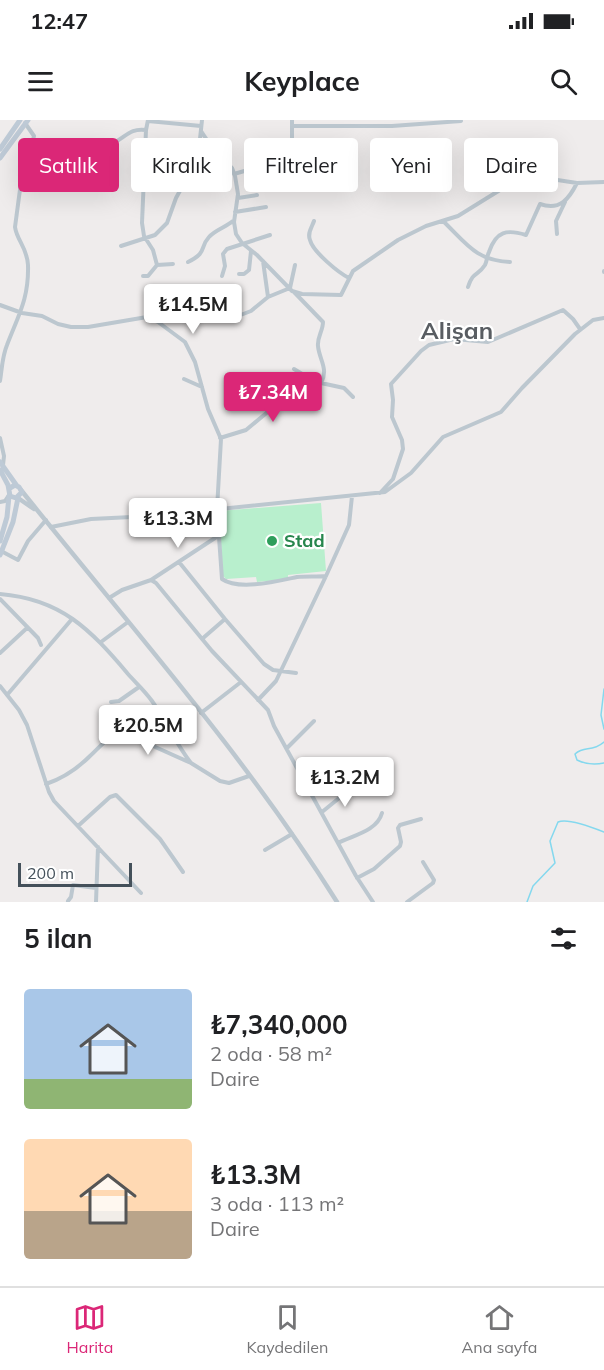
<!DOCTYPE html>
<html lang="tr">
<meta charset="utf-8">
<style>
:root{--surface:#fff;--page:#f2f2f2;--text:#202124;--muted:#757577;--line:#e0e0e0;--accent:#db2777}
body{margin:0;font-family:Mulish,sans-serif;background:var(--page);color:var(--text);height:100vh;display:flex;flex-direction:column;font-size:22px;white-space:nowrap}
*{box-sizing:border-box;margin:0}
p{font-size:20px;color:var(--muted)}
.icon{flex:none;width:33px;height:33px;fill:none;stroke:currentColor;stroke-width:2;stroke-linecap:round;stroke-linejoin:round}
.map{position:relative;height:782px;overflow:hidden}
.drawer{display:flex;flex-direction:column;background:var(--surface);flex:1}
.drawer>*{flex:none}
.top-card{position:absolute;left:18px;top:18px;width:568px;height:54px;display:flex;gap:12px}
.scale{position:absolute;left:18px;bottom:15px;width:114px;box-sizing:border-box;padding-left:6px;border:3px solid #44505a;border-top:0;font-size:16px;line-height:21px;white-space:nowrap;color:#44505a;-webkit-text-stroke:4px #fff;paint-order:stroke}
.price{position:absolute;translate:-50% -51px;padding:0 14px;border-radius:6px;background:#fff;color:#222;font-size:20px;line-height:39px;filter:drop-shadow(0 2px 3px #0008)}
.price::after{content:'';position:absolute;left:50%;top:36px;width:18px;height:14px;margin-left:-9px;background:inherit;clip-path:polygon(0 0,100% 0,50% 100%)}
.price.on{background:var(--accent);color:#fff}
ul{padding:0;list-style:none}
li{display:flex;align-items:center;gap:18px;height:150px;padding:0 24px}
li span{display:grid;place-items:center;flex:none;width:168px;height:120px;border-radius:6px;color:#555}
li>.icon{margin-inline-start:auto}
span .icon{width:72px;height:72px;fill:#fffc;stroke-width:1}
li b{font-size:26px}
h2{display:flex;justify-content:space-between;align-items:center;height:72px;padding:0 24px;font-size:26px}
.tag{padding:0 21px;border-radius:6px;background:var(--surface);box-shadow:0 6px 24px #0002;font-size:21px;line-height:54px}
.tag.on{background:var(--accent);color:#fff}
.status{display:flex;justify-content:space-between;align-items:center;height:42px;padding:0 30px;background:var(--surface);direction:ltr}
.status svg{height:16px;fill:currentColor}
header{display:flex;justify-content:space-between;align-items:center;height:78px;padding:0 24px;background:var(--surface);font-size:27px;font-weight:700}
.menu{display:flex;justify-content:space-around;align-items:center;height:84px;border-top:2px solid var(--line);background:var(--surface);font-size:16px;color:var(--muted)}
.menu a{display:grid;justify-items:center;gap:3px}
.menu .on{color:var(--accent)}
.map>svg:first-child{display:block}
.green{fill:#b8efcd}
.lines{fill:none;stroke-linecap:round;stroke-linejoin:round}
.stream{stroke:#84d8ee;stroke-width:1.5}
.minor{stroke:#bcc7cf;stroke-width:4}
.tertiary{stroke:#bcc7cf;stroke-width:4.5}
.secondary{stroke:#becad6;stroke-width:5}
.leisure-dot{fill:#2e9e5b;stroke:#fff;stroke-width:2}
.labels{text-anchor:middle;stroke-width:4.5;stroke-linejoin:round;paint-order:stroke}
.leisure-label{font-size:18px;font-weight:bold;fill:#27864d;stroke:#fff;text-anchor:start}
.district-label{font-size:24px;font-weight:bold;fill:#595d62;stroke:#fff}
</style>
<div class="status"><b>12:47</b><svg viewBox="0 0 49 12"><path d="M0 12V9h3v3zM5 12V6h3v6zM10 12V3h3v9zM15 12V0h3v12zM26 1h20v11H26zM47 4h2v5h-2z"/></svg></div>
<header><svg class="icon" aria-label="menu" viewBox="0 0 24 24"><path d="M4 6h16M4 12h16M4 18h16"/></svg>Keyplace<svg class="icon" aria-label="search" viewBox="0 0 24 24"><circle cx="10" cy="10" r="6"/><path d="M15 15l6 6"/></svg></header>
<div class="map">
<svg width="604" height="782" viewBox="0 0 604 782">
<rect width="100%" height="100%" fill="#efecec"/>
<path class="green" d="M321,383L326,451L288,455V459L257,462L256,457L226,459L223,456L219,391Z"/>
<g class="lines">
<path class="stream" d="M604,569L601,595L604,609
M604,622C591,633 585,625 575,634L577,640C585,644 595,645 604,643
M527,782L533,766L555,743L550,721L558,702C567,698 594,708 604,712"/>
<path class="minor" d="M148,0L146,10L142,103L144,116L153,130L157,145L173,144
M148,1L201,6
M292,6H392L461,1
M201,11L209,23L232,48L235,56L238,74L234,102L236,114L242,123L257,135L292,171L302,174L341,175L353,151L398,120L426,106L458,96L500,70L538,57L577,63L604,62
M24,50C60,45 84,41 117,21C127,15 132,8 146,10
M234,54L265,45L290,44L292,37V0
M238,78L257,75
M235,92L266,87
M314,101C312,107 307,113 310,120C313,132 339,153 349,158
M443,101C466,123 476,141 510,142
M557,114L556,101L565,82
M121,126L155,115L167,103L176,78L198,38L202,0
M263,141L268,177L290,168L295,145
M188,142C208,132 199,128 209,117C215,110 226,107 233,101
M604,151V152
M239,154H244L249,150L251,131
M143,156H148L157,145
M222,156L225,146L223,134L227,129L270,115
M468,167C473,151 478,156 485,145C487,141 487,136 489,132C496,111 507,109 526,115L540,84C560,91 569,79 577,63
M294,172L323,202C323,211 317,217 318,226C319,239 329,249 321,263H317L294,249
M227,180L230,199L251,191L268,177
M0,185L22,193L42,196L58,204L71,207H88L147,197L158,202L185,222L195,242L208,289L221,319L217,389L222,459C239,471 278,461 297,457C307,456 317,457 326,456
M184,259L202,267
M0,261C2,249 2,237 7,225C18,196 29,179 28,145C27,127 17,121 15,107L21,62L34,16L25,3
M321,263L344,268L353,277
M0,318L4,336L3,345
M220,318L246,310L282,280L312,261
M380,373L393,359L403,329L402,320L392,297L393,280L391,264L421,231L429,225L454,219L488,222L563,190L573,199L580,209
M0,382L5,381L9,375
M51,407L91,399L152,396L385,372L411,353L443,317L501,292L522,268L575,214L593,200L604,198
M1,431L18,440L28,421L46,400
M179,442L225,499L264,544L273,550L296,553
M151,460L218,416
M0,474C61,479 90,509 128,554C136,563 145,571 152,581C166,601 176,624 191,643
M109,478L122,470L151,460L156,463L212,531L268,590L274,606L356,756L373,782
M0,479L38,518L41,525
M202,519L225,499
M101,522L128,502
M0,533L27,508
M0,566L19,590L27,605L49,672L54,681L141,773
M7,575L72,499
M258,580L276,561L326,456L349,405L352,376
M111,582L119,581L139,567
M201,593L241,562
M287,628L314,601
M304,658L325,643
M46,664C64,658 77,649 90,636C98,629 103,622 111,617L144,622L191,643L220,661L229,663L249,656
M322,692L354,666
M78,706L110,677L116,675L160,719L183,752
M338,723C354,715 377,711 382,693
M265,730L292,714
M357,758L374,749L400,726L401,722L398,708L400,705L421,699
M68,781L71,777L73,765L96,768
M96,782L98,727
M407,782L433,763L434,760L423,742"/>
<path class="tertiary" d="M21,370C129,505 245,635 337,782
M18,378L34,389"/>
<path class="secondary" d="M0,29L20,0
M0,38L28,0
M0,342L17,366
M0,350L8,365L10,376L16,378L22,372L19,367L15,365L10,368
M0,421L7,397L9,376
M0,435L13,402L18,378"/>
</g>
<circle class="leisure-dot" cx="272" cy="421" r="6"/>
<g class="labels">
<g class="leisure-label">
<text x="284" y="427">Stad</text>
</g>
<g class="district-label">
<text x="457" y="219">Alişan</text>
</g>
</g>
</svg>
<div class="scale">200 m</div>
<b class="price" style="left:193px;top:215px">₺14.5M</b>
<b class="price on" style="left:273px;top:303px">₺7.34M</b>
<b class="price" style="left:178px;top:429px">₺13.3M</b>
<b class="price" style="left:148px;top:636px">₺20.5M</b>
<b class="price" style="left:345px;top:688px">₺13.2M</b>
<div class="top-card">
<a class="tag on">Satılık</a>
<a class="tag">Kiralık</a>
<a class="tag">Filtreler</a>
<a class="tag">Yeni</a>
<a class="tag">Daire</a>
</div>
</div>
<section class="drawer">
<h2>5 ilan<svg class="icon" aria-label="filters" viewBox="0 0 24 24"><path d="M4 7h16M4 17h16"/><circle cx="9" cy="7" r="2"/><circle cx="15" cy="17" r="2"/></svg></h2>
<ul>
<li><span style="background:linear-gradient(#a9c7e8 75%,#8fb573 0)"><svg class="icon" aria-label="home" viewBox="0 0 24 24"><path d="M3 11l9-7 9 7M6 9v11h12V9"/></svg></span><div><b>₺7,340,000</b><p>2 oda · 58 m²</p><p>Daire</p></div></li>
<li><span style="background:linear-gradient(#ffd9b3 60%,#b9a48a 0)"><svg class="icon" aria-label="home" viewBox="0 0 24 24"><path d="M3 11l9-7 9 7M6 9v11h12V9"/></svg></span><div><b>₺13.3M</b><p>3 oda · 113 m²</p><p>Daire</p></div></li>
</ul>
</section>
<nav class="menu">
<a class="on"><svg class="icon" aria-label="map" viewBox="0 0 24 24"><path d="M3 6l6-2 6 2 6-2v14l-6 2-6-2-6 2zM9 4v14M15 6v14"/></svg>Harita</a>
<a><svg class="icon" aria-label="saved" viewBox="0 0 24 24"><path d="M7 4h10v16l-5-4-5 4z"/></svg>Kaydedilen</a>
<a><svg class="icon" aria-label="home" viewBox="0 0 24 24"><path d="M3 11l9-7 9 7M6 9v11h12V9"/></svg>Ana sayfa</a>
</nav>
